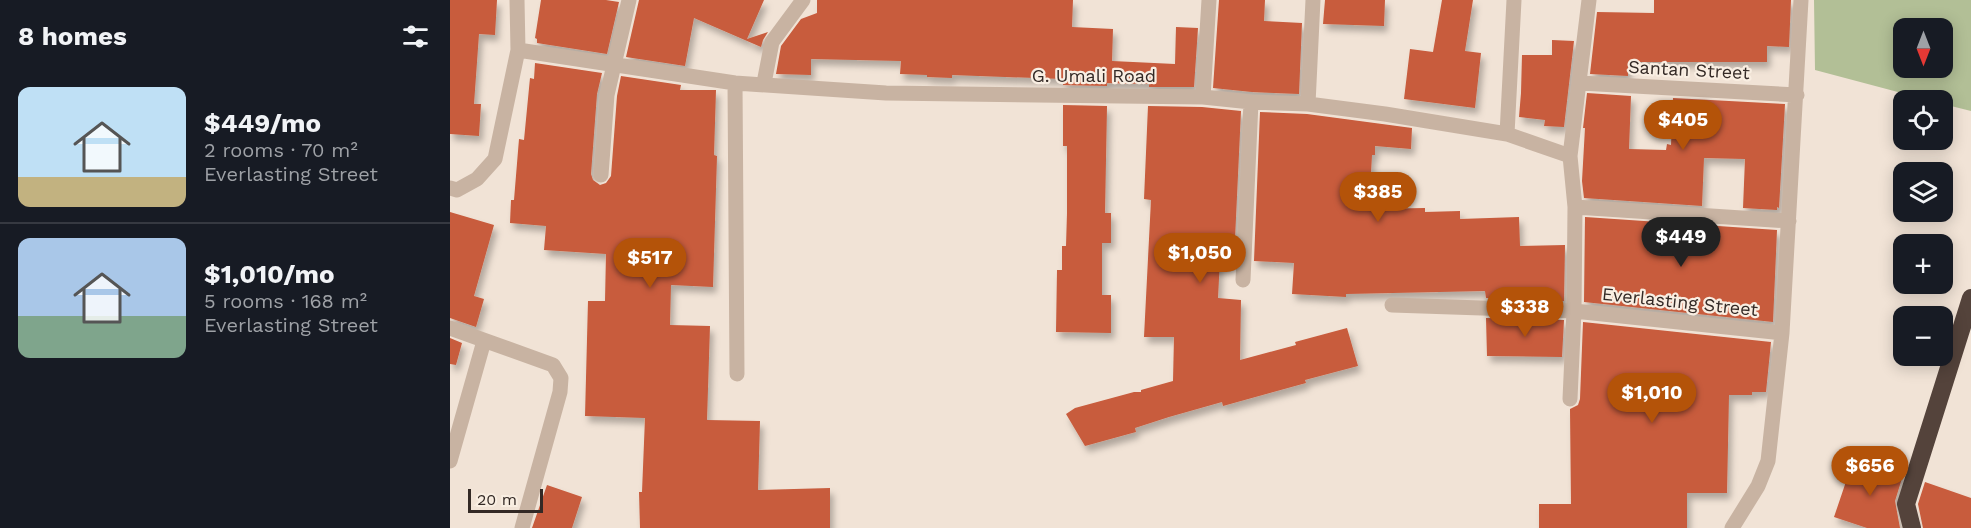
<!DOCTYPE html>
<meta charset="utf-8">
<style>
:root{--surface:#171b24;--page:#242831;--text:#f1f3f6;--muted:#9ea1a6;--line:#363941;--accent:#b45309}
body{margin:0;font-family:"Work Sans",sans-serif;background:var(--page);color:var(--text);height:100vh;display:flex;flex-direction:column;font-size:22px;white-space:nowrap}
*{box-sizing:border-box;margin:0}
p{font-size:20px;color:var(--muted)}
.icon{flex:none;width:33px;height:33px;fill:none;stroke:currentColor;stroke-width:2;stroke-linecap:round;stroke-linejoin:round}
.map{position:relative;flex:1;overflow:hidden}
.drawer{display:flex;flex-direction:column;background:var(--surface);width:450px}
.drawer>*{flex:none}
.needle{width:39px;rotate:180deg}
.fabs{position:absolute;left:1443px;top:18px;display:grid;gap:12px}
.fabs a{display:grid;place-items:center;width:60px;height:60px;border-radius:12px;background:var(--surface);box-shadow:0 3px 15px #0003;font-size:30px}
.scale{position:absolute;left:18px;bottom:15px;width:75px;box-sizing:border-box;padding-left:6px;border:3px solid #332925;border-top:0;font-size:16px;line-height:21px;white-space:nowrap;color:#332925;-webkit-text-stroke:4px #f9eee2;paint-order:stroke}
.price{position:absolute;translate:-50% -51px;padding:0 14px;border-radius:21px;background:var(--accent);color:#fff;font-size:20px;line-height:39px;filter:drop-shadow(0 2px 3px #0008)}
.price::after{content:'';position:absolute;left:50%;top:36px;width:18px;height:14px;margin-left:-9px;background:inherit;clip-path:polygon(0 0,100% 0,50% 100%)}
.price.selected{background:#222;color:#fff}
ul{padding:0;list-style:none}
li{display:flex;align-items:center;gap:18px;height:150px;padding:0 18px}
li+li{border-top:2px solid var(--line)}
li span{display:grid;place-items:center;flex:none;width:168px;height:120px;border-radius:12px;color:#555}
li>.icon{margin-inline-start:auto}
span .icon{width:72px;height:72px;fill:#fffc;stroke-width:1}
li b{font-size:26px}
h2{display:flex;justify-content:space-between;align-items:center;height:72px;padding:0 18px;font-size:26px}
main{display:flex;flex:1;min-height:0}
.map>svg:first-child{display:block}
.green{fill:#b2bf96;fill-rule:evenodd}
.building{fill:#c85b3c;filter:url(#shadow)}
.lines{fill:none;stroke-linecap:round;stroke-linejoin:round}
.minor{stroke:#c8b3a2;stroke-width:15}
.highway{stroke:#54433b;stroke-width:18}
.labels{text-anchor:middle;stroke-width:4.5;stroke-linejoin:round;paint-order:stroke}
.street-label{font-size:18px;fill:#332925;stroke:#f9eee2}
</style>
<main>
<section class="drawer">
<h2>8 homes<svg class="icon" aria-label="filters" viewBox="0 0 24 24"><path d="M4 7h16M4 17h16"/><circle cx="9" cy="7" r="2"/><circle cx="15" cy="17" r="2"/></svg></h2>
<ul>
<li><span style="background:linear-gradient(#bfe0f5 75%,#c2b280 0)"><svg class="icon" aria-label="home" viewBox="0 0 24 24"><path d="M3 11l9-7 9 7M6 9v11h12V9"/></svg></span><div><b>$449/mo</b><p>2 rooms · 70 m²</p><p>Everlasting Street</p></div></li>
<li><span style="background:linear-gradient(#a9c7e8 65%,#7fa58c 0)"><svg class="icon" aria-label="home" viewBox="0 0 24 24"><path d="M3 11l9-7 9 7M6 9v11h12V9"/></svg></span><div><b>$1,010/mo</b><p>5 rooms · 168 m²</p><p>Everlasting Street</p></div></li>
</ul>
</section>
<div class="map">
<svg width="1521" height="528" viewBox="0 0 1521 528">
<defs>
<filter id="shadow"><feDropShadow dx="3.5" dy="6" stdDeviation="3" flood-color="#0004"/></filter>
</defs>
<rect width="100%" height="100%" fill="#f1e3d6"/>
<path class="green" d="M1364,0H1521V111L1493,104L1492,100H1478L1365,70ZM1454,28H1492V68H1454Z"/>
<path class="building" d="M0,0H47L45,35L29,34L24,104H31L29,136L0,134Z
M91,0H156L169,2L157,54L87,43V39L85,38Z
M189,0H314L297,39L318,32L313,40L311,47L244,18L235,66L176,57Z
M367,0H623L622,27L663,29L662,61L725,64L726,27L748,28L744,87H699V84L657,83V86L613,85V79L502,75V78L477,77V75L450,74L451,61L361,59V75L326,74L331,46L351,19L367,13Z
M769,0H815L814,21L852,23L849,94L802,92L763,88Z
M875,0H935L934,26L873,24Z
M992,0H1023L1015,51L1031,53L1025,108L954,99L960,49L983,52Z
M1204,0H1341L1339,47L1317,46V62H1178V76L1140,74L1147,12L1204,13Z
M1102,40L1124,41L1114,127L1094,126L1095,120L1069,117L1071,93L1072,55H1102Z
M85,63L152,73L147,94L141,174L143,180L150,185L156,183L161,176L167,96L171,76L231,85L230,90H266L264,155L267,156L263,287L221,285L220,325L260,326L257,420L310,421L308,490L380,488V528H190L189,492H192L195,418L135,416L138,301H155L156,254L94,250L96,226L60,223L61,200H64L69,139L74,140L80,78L84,79Z
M1137,93L1181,96L1179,149L1216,150L1217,144L1221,145L1223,98L1335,104L1329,208L1327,207V210L1293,208L1295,159L1254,158L1252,206L1134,198L1132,181L1135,128H1133Z
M613,105L657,106L655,213H661V243H652V295H661V333L606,332L607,270H612V246H616L617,213V146H613Z
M698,106L752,107L791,111L784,260L770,259L768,298L791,300L790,360L846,345L845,342L897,328L908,366L855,380L856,383L827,391L773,406L772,402L719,417L685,428L686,432L635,446L616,414L625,408L684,392H691V390L723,381L724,337H694L701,200L694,199Z
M810,112L857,114L962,128L961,149L925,146V155H922L919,209L975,208V212L1010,211V219L1069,217L1070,246L1115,245L1114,301L1036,298L1035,291L896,294V297L842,294L844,263L804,261Z
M0,212L44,225L24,296L34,299L26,327L0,318Z
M1135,217L1327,230L1323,322L1134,302Z
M1036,318L1114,320L1112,357L1037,356Z
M1133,322L1321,342L1316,392H1302V395H1279L1277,493H1237V528H1089V504H1121L1120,409L1128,405L1130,399Z
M0,338L12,343L6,365L0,364Z
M1404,458L1453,475L1445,501L1450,528H1417L1384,517Z
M1475,482L1521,498V528H1473L1468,504Z
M97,485L132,497L122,528H82Z"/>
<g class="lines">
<path class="minor" d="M68,50L285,83L436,93L753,97L801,102L858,104L935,114L1057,134L1120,156
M285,83L287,374
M314,83L322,42L353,0
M1130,83L1347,95
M753,97L759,0
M858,104L863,0
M1057,134L1064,0
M151,175L157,95L179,0
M0,188L7,190L27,179L45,159L68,50L67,0
M1125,207L1339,221
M793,280L801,102
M942,305L1124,311L1332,333
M0,328L103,365L111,378L110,392L72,528
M1120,399L1124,311L1125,207L1120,156L1139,0
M0,461L34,341
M1282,528L1308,486L1318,461L1332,333L1351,0"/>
<path class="highway" d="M1462,528L1456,504L1521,298"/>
</g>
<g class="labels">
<g class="street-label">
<text transform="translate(1239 70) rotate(3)" y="6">Santan Street</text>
<text x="644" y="82">G. Umali Road</text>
<text transform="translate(1230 302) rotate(6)" y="6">Everlasting Street</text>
</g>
</g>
</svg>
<div class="fabs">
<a><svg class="needle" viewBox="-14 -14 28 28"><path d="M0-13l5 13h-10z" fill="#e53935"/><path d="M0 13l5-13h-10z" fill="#9ea1a6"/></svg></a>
<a><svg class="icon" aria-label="locate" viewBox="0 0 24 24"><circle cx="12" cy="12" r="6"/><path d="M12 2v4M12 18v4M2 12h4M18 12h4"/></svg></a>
<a><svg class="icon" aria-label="layers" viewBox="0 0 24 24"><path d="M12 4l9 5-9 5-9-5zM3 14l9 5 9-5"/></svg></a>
<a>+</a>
<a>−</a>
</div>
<div class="scale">20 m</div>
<b class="price" style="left:1233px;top:151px">$405</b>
<b class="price" style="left:928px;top:223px">$385</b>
<b class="price selected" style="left:1231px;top:268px">$449</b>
<b class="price" style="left:750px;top:284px">$1,050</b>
<b class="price" style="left:200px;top:289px">$517</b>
<b class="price" style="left:1075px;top:338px">$338</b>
<b class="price" style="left:1202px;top:424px">$1,010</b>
<b class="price" style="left:1420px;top:497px">$656</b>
</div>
</main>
